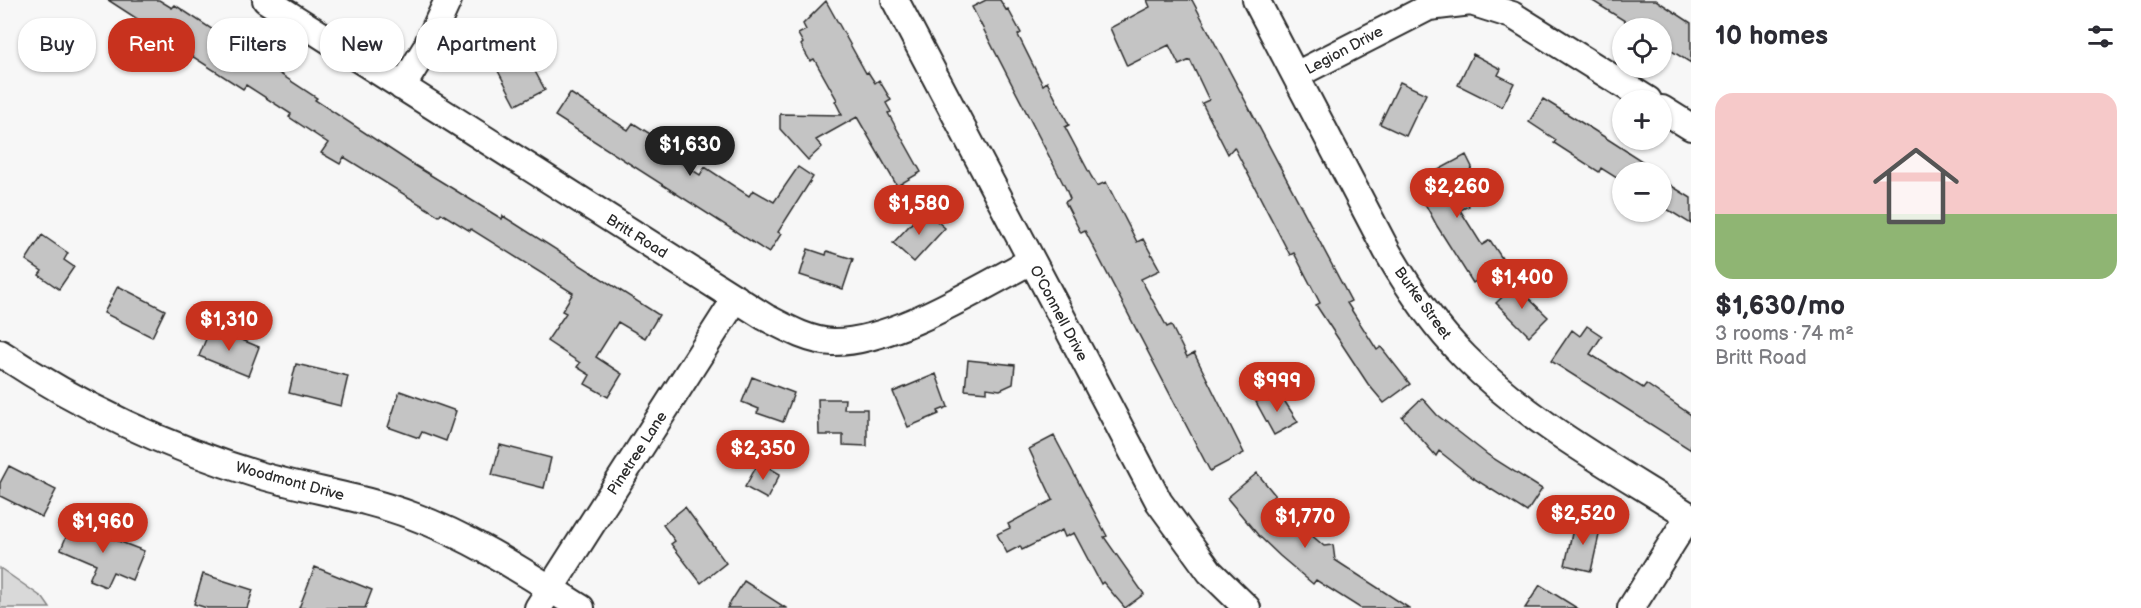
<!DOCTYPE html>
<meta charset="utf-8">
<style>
:root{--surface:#fff;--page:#f2f2f3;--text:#2b2b33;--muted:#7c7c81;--accent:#c8321e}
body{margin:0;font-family:"Balsamiq Sans",sans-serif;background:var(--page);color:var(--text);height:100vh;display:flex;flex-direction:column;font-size:22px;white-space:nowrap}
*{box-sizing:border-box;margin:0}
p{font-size:20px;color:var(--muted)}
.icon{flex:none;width:33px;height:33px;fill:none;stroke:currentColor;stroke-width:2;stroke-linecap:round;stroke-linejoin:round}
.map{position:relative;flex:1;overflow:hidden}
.side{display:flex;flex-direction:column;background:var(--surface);width:450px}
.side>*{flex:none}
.guide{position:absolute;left:18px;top:18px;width:570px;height:54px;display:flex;gap:12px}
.fabs{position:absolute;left:1612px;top:18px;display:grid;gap:12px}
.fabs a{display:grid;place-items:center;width:60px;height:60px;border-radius:50%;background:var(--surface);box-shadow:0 2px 4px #0004;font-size:30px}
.price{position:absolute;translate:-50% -51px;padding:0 14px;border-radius:21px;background:var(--accent);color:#fff;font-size:20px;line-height:39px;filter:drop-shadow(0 2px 3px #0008)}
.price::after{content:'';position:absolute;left:50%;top:36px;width:18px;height:14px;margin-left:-9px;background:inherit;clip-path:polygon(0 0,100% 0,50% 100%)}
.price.selected{background:#222;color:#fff}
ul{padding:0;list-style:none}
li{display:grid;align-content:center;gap:12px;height:318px;padding:0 24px}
li span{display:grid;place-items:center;height:186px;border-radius:18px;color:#555}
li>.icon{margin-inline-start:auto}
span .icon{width:108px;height:108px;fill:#fffc;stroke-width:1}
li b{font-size:26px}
h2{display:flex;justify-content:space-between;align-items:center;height:72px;padding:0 24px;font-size:26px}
.tag{padding:0 21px;border-radius:24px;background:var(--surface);box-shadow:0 2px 4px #0004;font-size:21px;line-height:54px}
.tag.selected{background:var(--accent);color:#fff}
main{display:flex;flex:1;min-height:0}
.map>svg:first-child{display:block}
.green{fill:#d9d9d9;stroke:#828282;stroke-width:1.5}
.building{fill:#c4c4c4;stroke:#2b2b2b;stroke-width:1.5}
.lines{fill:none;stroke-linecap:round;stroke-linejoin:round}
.minor-casing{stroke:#2b2b2b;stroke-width:30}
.minor{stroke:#fff;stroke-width:26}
.labels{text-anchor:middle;stroke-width:4.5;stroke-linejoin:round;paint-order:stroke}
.street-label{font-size:15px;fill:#2b2b2b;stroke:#fff}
</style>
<main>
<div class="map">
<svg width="1691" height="608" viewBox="0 0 1691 608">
<rect width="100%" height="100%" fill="#f7f7f7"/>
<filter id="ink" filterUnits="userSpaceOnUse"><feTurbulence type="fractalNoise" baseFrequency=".0167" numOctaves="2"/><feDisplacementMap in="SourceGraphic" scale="12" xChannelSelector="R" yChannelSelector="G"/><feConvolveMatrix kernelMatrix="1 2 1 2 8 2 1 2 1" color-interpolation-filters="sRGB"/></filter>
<g filter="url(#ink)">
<path class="green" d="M0,568L43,598L50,608H0Z"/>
<path class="building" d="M108,0H159L172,8L175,5L317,98L315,100L411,163L502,219L503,216L659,315L645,338L618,322L596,357L622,374L608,397L585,384L590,375L577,367L580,363L547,341L566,313L562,311L573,293L471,229L470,231L441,213L439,216L344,157L340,164L321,153L328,143L289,117L291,114L246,85L243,89L192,56L187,64L167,52L173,42Z
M986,0H1000L1006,10L1008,9L1021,33L1018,35L1043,85L1047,82L1069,125L1065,127L1091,176L1097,186L1106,182L1137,242L1143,239L1160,270L1141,279L1167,327L1171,325L1187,357L1194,353L1244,453L1210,471L1085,231L1081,233L1065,202L1070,199L1066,189L972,7Z
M1147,0H1192L1351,301L1347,303L1377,350L1381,347L1410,384L1384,403L1368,384L1316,305L1320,303L1294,253L1290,255L1234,147L1228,154L1202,103L1209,100L1190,60L1179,65L1169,45L1127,66L1110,28L1150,7Z
M1591,0H1656L1691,23V63L1662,45V28H1636Z
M826,1L866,73L868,72L875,83L879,80L891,100L886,103L891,112L888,113L921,172L897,186L857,117L816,140L822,147L808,160L780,129V114L842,115L835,101L837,100L814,59L810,61L801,45L803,43L798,34L806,30L803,24Z
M511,37L527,66L531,64L545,90L516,105L487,50Z
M1473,54L1501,69L1498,75L1514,83L1502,107L1458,85Z
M1400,82L1426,94L1406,136L1380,124Z
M570,93L628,130L633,123L655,137L653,140L663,147L661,150L700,175L705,167L749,196L753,190L774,202L798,167L813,177L778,232L781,234L769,253L555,116Z
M1543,99L1592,129L1659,172H1623V182L1601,168L1599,172L1554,143L1556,140L1529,122Z
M1466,155L1472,167L1460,188L1469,206L1460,210L1482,245L1490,240L1505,263L1473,283L1437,226L1414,183Z
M1662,180L1691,198V224L1662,206Z
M924,210L945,228L914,262L893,243Z
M42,235L68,253L64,260L74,267L59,289L39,275L42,271L26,260Z
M808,249L826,255L827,251L853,259L843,289L800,275Z
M1515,285L1548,317L1529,336L1496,303Z
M118,286L165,310L152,337L104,313Z
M1587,326L1602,336L1590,354L1643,388L1646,384L1691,415V450L1551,361L1572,330L1580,336Z
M211,327L259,347L248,376L199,356Z
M968,360L1015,365L1013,384L1000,390L987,388V392L965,390Z
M296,364L348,376L341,406L289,393Z
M936,374L948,407L938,411L939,414L908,427L893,392Z
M752,377L794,393L783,422L757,413L759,409L742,402Z
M400,391L456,411L446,441L422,432L419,438L388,427Z
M1278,391L1298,422L1274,435L1256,402Z
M1422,398L1437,415L1488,455L1542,489L1527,512L1473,478L1439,451L1436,456L1402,417Z
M818,399H845L844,409H867V446L843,445V435H819Z
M1054,436L1107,536L1104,537L1144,594L1125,608L1103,582L1101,584L1074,533L1065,537L1062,530L1022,550L1020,546L1007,553L997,534L1010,528L1008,524L1053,500L1029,449Z
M500,445L551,458L544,488L492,475Z
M759,462L780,474L767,499L745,487Z
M9,466L56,490L42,517L0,496V483Z
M1257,473L1275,495L1267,502L1295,536L1302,527L1324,546L1333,545L1335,560L1409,608H1360L1316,580L1313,584L1280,556L1258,535L1227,498Z
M685,507L726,563L701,583L671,544L675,541L663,525Z
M1575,520L1601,526L1591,571L1565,565Z
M72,523L144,551L132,580L113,572L106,587L89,580L96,564L61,549Z
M315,567L372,590L365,608H299Z
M203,574L253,590L247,608H207L194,604Z
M744,581L786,608H727Z
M1540,585L1577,608H1525Z"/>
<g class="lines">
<defs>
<path id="minor" d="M266,0L765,317C786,328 809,341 833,342C892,343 979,288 1031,261
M895,0L1159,502L1210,572L1247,608
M1256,0L1387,251C1409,289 1434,326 1465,357C1530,423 1614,468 1691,517
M1296,75L1429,7L1471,2L1512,15L1648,100
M402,87L426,48L448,0
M1662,109L1691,127
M0,353C80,406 167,447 259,475C310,490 363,497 413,516C473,538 527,574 581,608
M538,608L736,298
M1631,608L1689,516"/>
</defs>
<use href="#minor" class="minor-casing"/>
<use href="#minor" class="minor"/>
</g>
</g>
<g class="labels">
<g class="street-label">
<text transform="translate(1344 50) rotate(-28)" y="5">Legion Drive</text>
<text transform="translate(637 236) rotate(32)" y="5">Britt Road</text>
<text transform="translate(1423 303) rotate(54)" y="5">Burke Street</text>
<text transform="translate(1059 313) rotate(62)" y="5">O'Connell Drive</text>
<text transform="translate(637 453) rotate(-57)" y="5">Pinetree Lane</text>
<text transform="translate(290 481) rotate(15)" y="5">Woodmont Drive</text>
</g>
</g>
</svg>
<div class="fabs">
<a><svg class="icon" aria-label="locate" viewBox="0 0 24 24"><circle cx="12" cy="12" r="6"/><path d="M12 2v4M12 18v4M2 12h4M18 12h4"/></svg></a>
<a>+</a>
<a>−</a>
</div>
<b class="price selected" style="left:690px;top:177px">$1,630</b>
<b class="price" style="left:1457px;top:219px">$2,260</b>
<b class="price" style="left:919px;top:236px">$1,580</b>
<b class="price" style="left:1522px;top:310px">$1,400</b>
<b class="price" style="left:229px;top:352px">$1,310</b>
<b class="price" style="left:1277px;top:413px">$999</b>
<b class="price" style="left:763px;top:481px">$2,350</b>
<b class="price" style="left:1583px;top:546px">$2,520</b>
<b class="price" style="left:1305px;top:549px">$1,770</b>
<b class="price" style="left:103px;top:554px">$1,960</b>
<div class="guide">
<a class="tag">Buy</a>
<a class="tag selected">Rent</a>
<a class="tag">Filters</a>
<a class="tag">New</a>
<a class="tag">Apartment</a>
</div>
</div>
<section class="side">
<h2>10 homes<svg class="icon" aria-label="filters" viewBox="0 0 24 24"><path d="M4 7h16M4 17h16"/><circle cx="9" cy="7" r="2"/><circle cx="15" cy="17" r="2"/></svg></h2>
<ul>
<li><span style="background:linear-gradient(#f6c9c9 65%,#8fb573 0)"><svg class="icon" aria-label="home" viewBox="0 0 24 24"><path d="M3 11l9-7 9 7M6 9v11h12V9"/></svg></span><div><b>$1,630/mo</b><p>3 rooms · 74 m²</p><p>Britt Road</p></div></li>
</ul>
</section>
</main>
